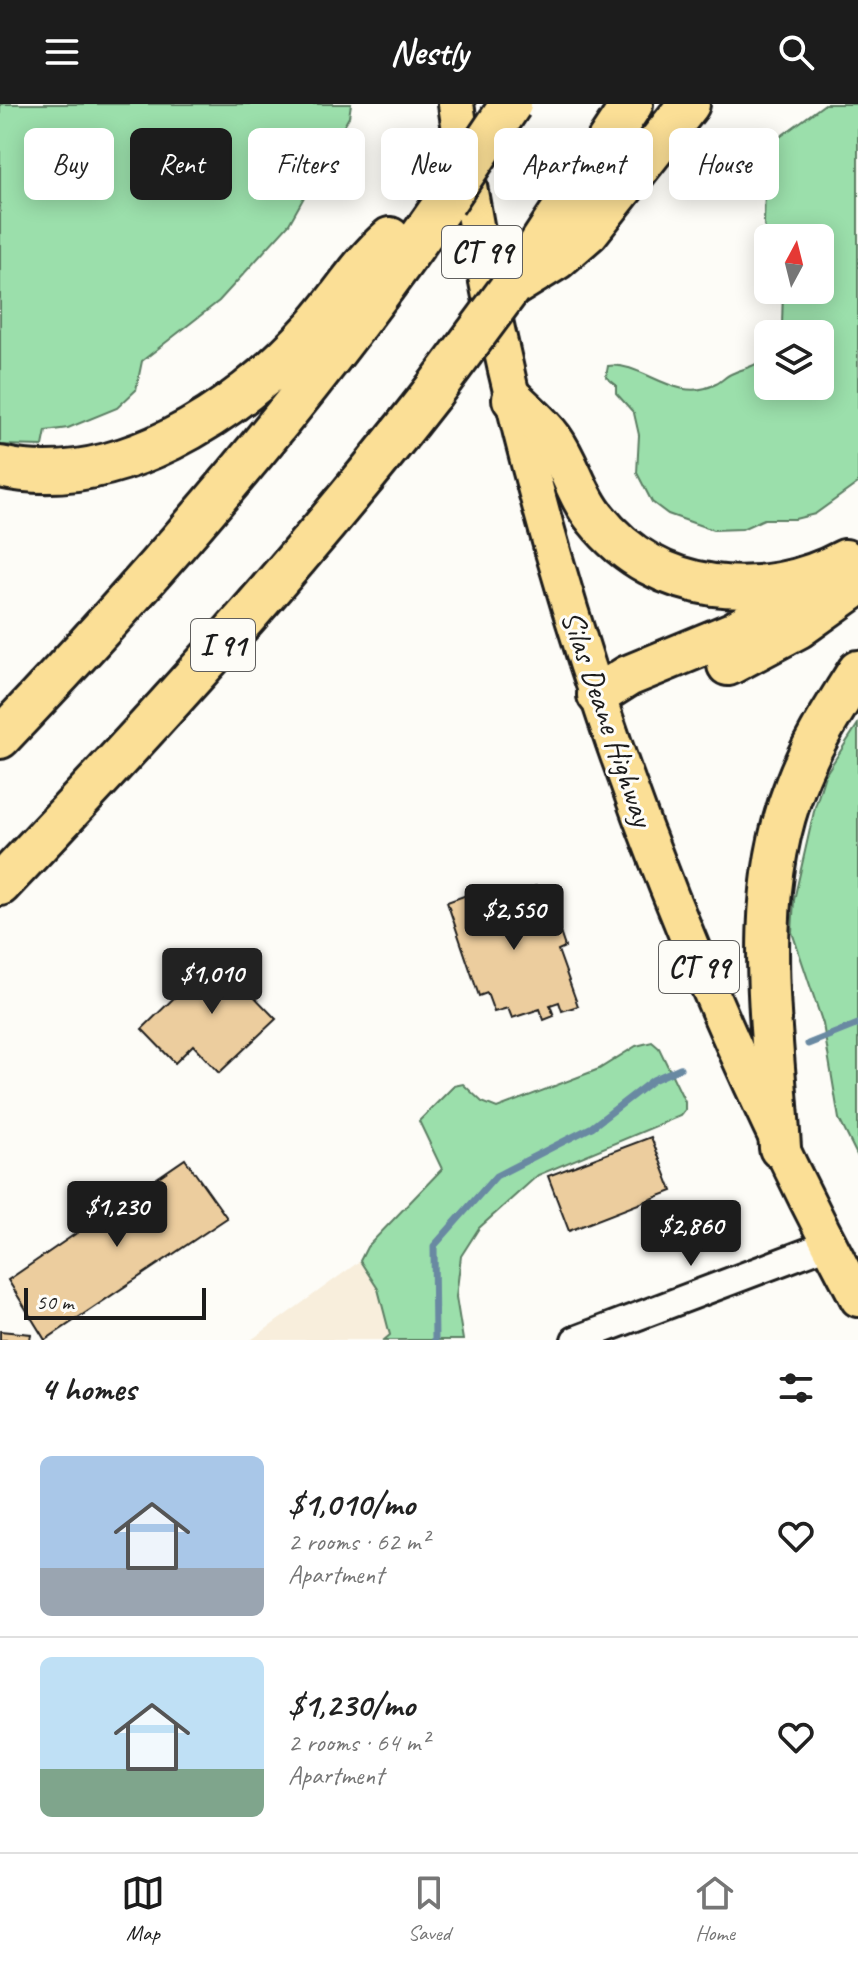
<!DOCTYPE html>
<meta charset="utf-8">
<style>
:root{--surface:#fff;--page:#f2f2f2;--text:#222;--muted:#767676;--line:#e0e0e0;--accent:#1c1c1c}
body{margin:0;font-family:Caveat,sans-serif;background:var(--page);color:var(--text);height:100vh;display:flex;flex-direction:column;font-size:30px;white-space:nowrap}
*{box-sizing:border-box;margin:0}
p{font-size:26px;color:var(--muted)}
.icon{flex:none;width:44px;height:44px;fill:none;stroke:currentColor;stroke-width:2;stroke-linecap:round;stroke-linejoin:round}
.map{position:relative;height:1236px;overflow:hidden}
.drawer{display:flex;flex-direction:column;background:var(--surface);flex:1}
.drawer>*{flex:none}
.top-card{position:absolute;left:24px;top:24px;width:810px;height:72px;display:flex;gap:16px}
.needle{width:52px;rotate:7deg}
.buttons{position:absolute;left:754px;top:120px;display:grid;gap:16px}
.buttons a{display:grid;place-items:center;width:80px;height:80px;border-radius:12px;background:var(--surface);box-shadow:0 4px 20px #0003;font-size:40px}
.scale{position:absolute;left:24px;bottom:20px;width:182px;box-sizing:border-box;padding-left:8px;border:4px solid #1c1c1c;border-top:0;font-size:22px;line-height:28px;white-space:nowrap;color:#1c1c1c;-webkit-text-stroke:6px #fdfcf7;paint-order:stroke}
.price{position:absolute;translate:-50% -68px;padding:0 18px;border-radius:8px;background:var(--accent);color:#fff;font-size:26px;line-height:52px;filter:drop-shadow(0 2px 4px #0008)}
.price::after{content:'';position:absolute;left:50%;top:48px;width:24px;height:18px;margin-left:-12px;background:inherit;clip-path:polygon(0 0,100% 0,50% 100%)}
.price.current{background:#222;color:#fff}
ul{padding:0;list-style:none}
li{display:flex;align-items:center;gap:24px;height:200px;padding:0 40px}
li+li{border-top:2px solid var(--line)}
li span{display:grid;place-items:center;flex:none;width:224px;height:160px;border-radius:12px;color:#555}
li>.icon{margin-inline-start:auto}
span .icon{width:96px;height:96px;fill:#fffc;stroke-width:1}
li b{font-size:34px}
h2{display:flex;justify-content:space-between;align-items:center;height:96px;padding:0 40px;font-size:34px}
.chip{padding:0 28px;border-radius:12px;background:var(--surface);box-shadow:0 4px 20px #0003;font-size:28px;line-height:72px}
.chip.current{background:var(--accent);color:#fff}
header{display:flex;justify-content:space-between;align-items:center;height:104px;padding:0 40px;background:var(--accent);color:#fff;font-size:36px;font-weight:600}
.tabs{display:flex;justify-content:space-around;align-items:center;height:112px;border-top:2px solid var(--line);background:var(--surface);font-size:22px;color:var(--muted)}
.tabs a{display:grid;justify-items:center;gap:4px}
.tabs .current{color:var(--accent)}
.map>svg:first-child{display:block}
.built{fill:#f8eedc}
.green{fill:#9bdfab;stroke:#5c7e64;stroke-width:2}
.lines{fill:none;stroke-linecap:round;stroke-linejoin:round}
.stream{stroke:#6989a2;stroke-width:7}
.building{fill:#eccd9e;stroke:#1c1c1c;stroke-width:2}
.minor-casing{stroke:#1c1c1c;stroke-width:32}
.major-casing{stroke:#1c1c1c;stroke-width:40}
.highway-casing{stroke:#1c1c1c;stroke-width:46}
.minor{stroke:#fdfcf7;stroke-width:26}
.major{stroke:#fbdf96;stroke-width:34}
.highway{stroke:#fbdf96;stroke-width:40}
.highway-bridge-casing{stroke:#1c1c1c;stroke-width:46;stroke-linecap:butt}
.highway-bridge{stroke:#fbdf96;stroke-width:40}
.labels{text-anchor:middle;stroke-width:6;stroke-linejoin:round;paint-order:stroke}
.shield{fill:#fdfcf7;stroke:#605f5e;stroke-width:2}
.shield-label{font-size:30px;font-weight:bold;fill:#1c1c1c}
.street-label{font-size:32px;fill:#1c1c1c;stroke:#fdfcf7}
</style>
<header><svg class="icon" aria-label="menu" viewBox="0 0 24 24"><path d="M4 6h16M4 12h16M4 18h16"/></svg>Nestly<svg class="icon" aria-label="search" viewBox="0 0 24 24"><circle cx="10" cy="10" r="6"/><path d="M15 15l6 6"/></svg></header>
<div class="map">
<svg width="858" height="1236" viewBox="0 0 858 1236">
<rect width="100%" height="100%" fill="#fdfcf7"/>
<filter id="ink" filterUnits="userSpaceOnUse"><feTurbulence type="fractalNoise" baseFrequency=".0125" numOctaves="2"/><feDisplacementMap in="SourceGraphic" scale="16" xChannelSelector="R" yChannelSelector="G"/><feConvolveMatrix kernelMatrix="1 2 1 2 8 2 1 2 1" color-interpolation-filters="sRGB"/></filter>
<g filter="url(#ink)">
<path class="built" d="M360,1157L378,1184L390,1223V1231L384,1236H251Z"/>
<path class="green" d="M0,0H351L349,13L289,120L219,197L142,257L136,286L117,304L68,324L46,327L43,342L0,341Z
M825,0H858V379L815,410L795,415H764L742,425L713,426L668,410L652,398L637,369L639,331L634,309L616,289V281L606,273L608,262C643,257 675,301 716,280C721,278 726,272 731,270C746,263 758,263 768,249V282H820V230H777L782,222L783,186H820V134H768V147L764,119L766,49L773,38Z
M858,620V1053L839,1015L823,920L792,828L794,796L815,703L825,671Z
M652,938L659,944L685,998V1006L680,1012L538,1071L479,1124L461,1152L456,1193L463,1236H384L390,1231L378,1185L360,1157L367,1143L442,1065L419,1017L454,982L463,980L482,998L497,1004L599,965L636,942Z"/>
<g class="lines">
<path class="stream" d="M808,940L858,920
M435,1236L434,1142L496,1072L592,1023L653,976L680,964"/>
</g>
<path class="building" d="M536,782L543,801L550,799L565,843L558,846L578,902L562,907L559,898L550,901L554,912L544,916L540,905L512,914L508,904L494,908L487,889L479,892L447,798L475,788L479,801Z
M216,853L229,867L243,854L255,867L242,880L276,915L219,969L193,941L175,959L142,925Z
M651,1033L672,1087L569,1127L548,1072Z
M185,1055L227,1114L45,1236L8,1176Z
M0,1227L31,1230L30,1236H0Z"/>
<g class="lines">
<defs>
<path id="minor" d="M575,1236L829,1140"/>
<path id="major" d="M456,0C517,418 659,822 858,1195"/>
<path id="highway" d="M520,170L632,0
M510,184L557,155L588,128L689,0
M513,295C526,308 541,320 552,335C570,360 576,391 596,415C657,492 763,500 845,456
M0,363C115,389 237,309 311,227C338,198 359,161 390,134
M728,561L798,524L858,481
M598,591L628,572L735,528L809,481
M0,634C160,466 313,289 445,98
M0,781C151,622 297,462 432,289
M780,1044C773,923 750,796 796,680C811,640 835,604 858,567"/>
</defs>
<use href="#minor" class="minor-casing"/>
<use href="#major" class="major-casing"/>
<use href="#highway" class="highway-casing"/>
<use href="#minor" class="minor"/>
<use href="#major" class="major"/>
<use href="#highway" class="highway"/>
<defs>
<path id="highway-bridge" d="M445,98L511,0
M432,289L510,184"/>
</defs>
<use href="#highway-bridge" class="highway-bridge-casing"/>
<use href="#highway-bridge" class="highway-bridge"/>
</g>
</g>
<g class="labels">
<g class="shield">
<rect x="442" y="122" width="80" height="52" rx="6"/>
<rect x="191" y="515" width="64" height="52" rx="6"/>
<rect x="659" y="837" width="80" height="52" rx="6"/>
</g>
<g class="shield-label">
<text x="482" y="158">CT 99</text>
<text x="223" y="551">I 91</text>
<text x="699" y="873">CT 99</text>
</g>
<g class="street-label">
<text transform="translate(608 614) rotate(71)" y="11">Silas Deane Highway</text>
</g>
</g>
</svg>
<div class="buttons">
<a><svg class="needle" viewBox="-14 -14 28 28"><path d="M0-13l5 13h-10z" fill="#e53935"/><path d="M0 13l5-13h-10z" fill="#767676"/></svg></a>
<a><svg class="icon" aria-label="layers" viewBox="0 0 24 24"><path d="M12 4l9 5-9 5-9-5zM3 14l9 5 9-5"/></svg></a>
</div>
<div class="scale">50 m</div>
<b class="price" style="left:514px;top:848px">$2,550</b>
<b class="price current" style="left:212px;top:912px">$1,010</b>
<b class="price" style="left:117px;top:1145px">$1,230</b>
<b class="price" style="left:691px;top:1164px">$2,860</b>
<div class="top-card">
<a class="chip">Buy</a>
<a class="chip current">Rent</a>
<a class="chip">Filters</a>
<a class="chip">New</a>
<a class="chip">Apartment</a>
<a class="chip">House</a>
</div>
</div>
<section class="drawer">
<h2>4 homes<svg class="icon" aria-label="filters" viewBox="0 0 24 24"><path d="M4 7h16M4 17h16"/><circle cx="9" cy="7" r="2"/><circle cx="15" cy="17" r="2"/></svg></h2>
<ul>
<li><span style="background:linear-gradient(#a9c7e8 70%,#9aa5b1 0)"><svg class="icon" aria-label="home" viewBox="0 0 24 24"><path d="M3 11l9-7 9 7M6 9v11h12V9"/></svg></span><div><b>$1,010/mo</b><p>2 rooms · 62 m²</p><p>Apartment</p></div><svg class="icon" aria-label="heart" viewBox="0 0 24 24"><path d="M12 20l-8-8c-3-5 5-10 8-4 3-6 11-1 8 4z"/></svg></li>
<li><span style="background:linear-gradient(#bfe0f5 70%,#7fa58c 0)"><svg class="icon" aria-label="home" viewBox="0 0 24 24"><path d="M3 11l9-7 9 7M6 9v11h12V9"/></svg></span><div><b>$1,230/mo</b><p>2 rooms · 64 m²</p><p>Apartment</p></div><svg class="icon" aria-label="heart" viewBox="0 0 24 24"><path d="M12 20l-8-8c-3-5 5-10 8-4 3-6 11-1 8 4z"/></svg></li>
</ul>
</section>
<nav class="tabs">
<a class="current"><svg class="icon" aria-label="map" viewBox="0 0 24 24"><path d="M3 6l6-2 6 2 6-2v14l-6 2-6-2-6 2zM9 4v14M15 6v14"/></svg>Map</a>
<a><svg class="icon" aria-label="saved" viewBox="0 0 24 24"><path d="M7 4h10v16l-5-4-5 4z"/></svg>Saved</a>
<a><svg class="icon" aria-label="home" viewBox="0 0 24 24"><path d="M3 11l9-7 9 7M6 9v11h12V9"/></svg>Home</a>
</nav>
